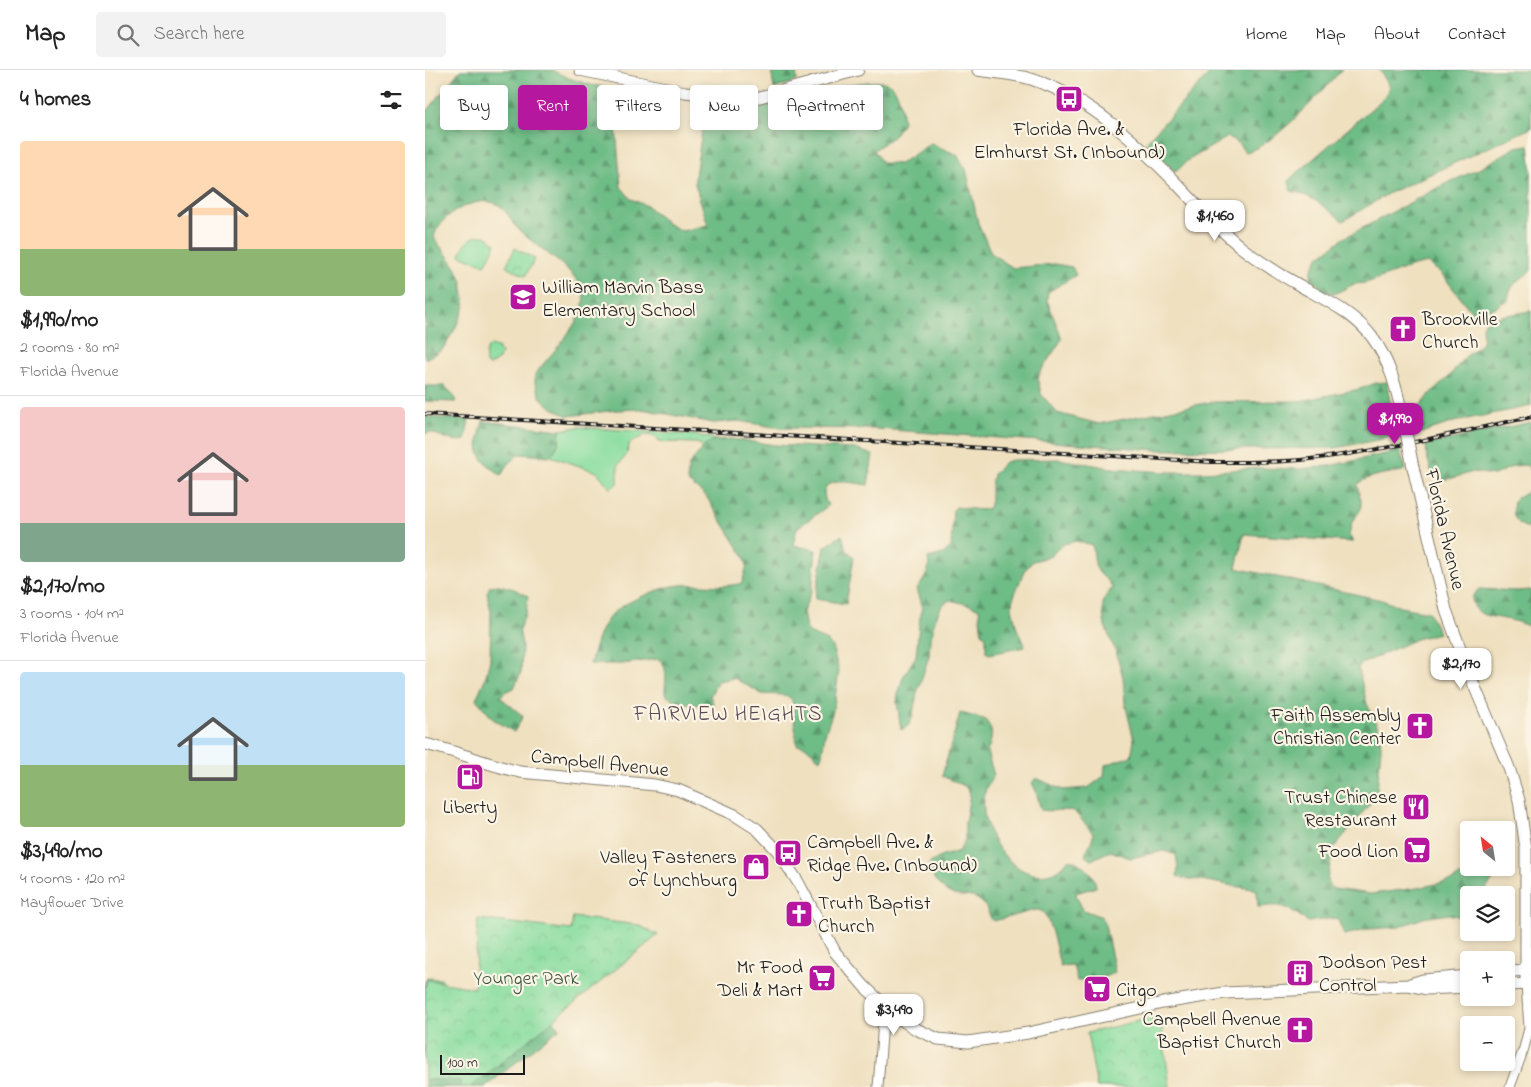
<!DOCTYPE html>
<meta charset="utf-8">
<style>
:root{--surface:#fff;--page:#f2f2f2;--text:#222;--muted:#767676;--line:#e0e0e0;--accent:#b5179e}
body{margin:0;font-family:"Indie Flower",sans-serif;background:var(--page);color:var(--text);height:100vh;display:flex;flex-direction:column;font-size:19px;white-space:nowrap}
*{box-sizing:border-box;margin:0}
p{font-size:16px;color:var(--muted)}
.icon{flex:none;width:28px;height:28px;fill:none;stroke:currentColor;stroke-width:2;stroke-linecap:round;stroke-linejoin:round}
.map{position:relative;flex:1;overflow:hidden}
.details{display:flex;flex-direction:column;background:var(--surface);width:425px}
.details>*{flex:none}
.hud{position:absolute;left:15px;top:15px;width:475px;height:45px;display:flex;gap:10px}
.needle{width:32px;rotate:330deg}
.buttons{position:absolute;left:1035px;top:751px;display:grid;gap:10px}
.buttons a{display:grid;place-items:center;width:55px;height:55px;border-radius:5px;background:var(--surface);box-shadow:0 2px 8px #0003;font-size:25px}
.scale{position:absolute;left:15px;bottom:12px;width:85px;box-sizing:border-box;padding-left:5px;border:2px solid #1c1c1c;border-top:0;font-size:14px;line-height:18px;white-space:nowrap;color:#1c1c1c;-webkit-text-stroke:4px #fcf5e5;paint-order:stroke}
.price{position:absolute;translate:-50% -42px;padding:0 11px;border-radius:10px;background:#fff;color:#222;font-size:16px;line-height:32px;filter:drop-shadow(0 1px 2px #0008)}
.price::after{content:'';position:absolute;left:50%;top:30px;width:15px;height:11px;margin-left:-8px;background:inherit;clip-path:polygon(0 0,100% 0,50% 100%)}
.price.on{background:var(--accent);color:#fff}
ul{padding:0;list-style:none}
li{display:grid;align-content:center;gap:10px;height:265px;padding:0 20px}
li+li{border-top:1px solid var(--line)}
li span{display:grid;place-items:center;height:155px;border-radius:5px;color:#555}
li>.icon{margin-inline-start:auto}
span .icon{width:90px;height:90px;fill:#fffc;stroke-width:1}
li b{font-size:21px}
h2{display:flex;justify-content:space-between;align-items:center;height:60px;padding:0 20px;font-size:21px}
.pill{padding:0 18px;border-radius:5px;background:var(--surface);box-shadow:0 2px 8px #0003;font-size:18px;line-height:45px}
.pill.on{background:var(--accent);color:#fff}
header{display:flex;align-items:center;gap:30px;box-sizing:border-box;height:70px;padding:0 25px;background:var(--surface);border-bottom:1px solid var(--line)}
header strong{font-size:24px}
nav{display:flex;gap:28px;margin-inline-start:auto;font-size:18px}
.search{width:350px;height:45px;background:var(--page);display:flex;align-items:center;gap:12px;box-sizing:border-box;padding:0 18px;border-radius:5px;color:var(--muted);font-size:19px}
main{display:flex;flex:1;min-height:0}
.map>svg:first-child{display:block}
.green{fill:#89dda0;stroke:#527c5e}
.forest{fill:url(#forest-firs);stroke:#456c51}
.park{fill:url(#park-crowns);stroke:#527c5e}
.lines{fill:none;stroke-linecap:round;stroke-linejoin:round}
.stream{stroke:#70b0e4;stroke-width:2}
.minor-casing{stroke:#867e6e;stroke-width:11}
.major-casing{stroke:#867e6e;stroke-width:13}
.minor{stroke:#fff;stroke-width:9}
.major{stroke:#fff;stroke-width:11}
.rail-casing{stroke:#1c1c1c;stroke-width:4}
.rail{stroke:#fcf5e5;stroke-width:2;stroke-dasharray:5.5;stroke-linecap:butt}
.major-bridge-casing{stroke:#867e6e;stroke-width:13;stroke-linecap:butt}
.major-bridge{stroke:#fff;stroke-width:11}
.labels{text-anchor:middle;stroke-width:4.5;stroke-linejoin:round;paint-order:stroke}
.poi-label{font-size:20px;fill:#1c1c1c;stroke:#fcf5e5;text-anchor:start}
.street-label{font-size:20px;fill:#1c1c1c;stroke:#fcf5e5}
.park-label{font-size:20px;fill:#3d5644;stroke:#fcf5e5}
.neighbourhood-label{font-size:21px;letter-spacing:1px;fill:#5a4854;stroke:#fcf5e5}
</style>
<header>
<strong>Map</strong>
<div class="search"><svg class="icon" aria-label="search" viewBox="0 0 24 24"><circle cx="10" cy="10" r="6"/><path d="M15 15l6 6"/></svg>Search here</div>
<nav><a>Home</a><a>Map</a><a>About</a><a>Contact</a></nav>
</header>
<main>
<section class="details">
<h2>4 homes<svg class="icon" aria-label="filters" viewBox="0 0 24 24"><path d="M4 7h16M4 17h16"/><circle cx="9" cy="7" r="2"/><circle cx="15" cy="17" r="2"/></svg></h2>
<ul>
<li><span style="background:linear-gradient(#ffd9b3 70%,#8fb573 0)"><svg class="icon" aria-label="home" viewBox="0 0 24 24"><path d="M3 11l9-7 9 7M6 9v11h12V9"/></svg></span><div><b>$1,990/mo</b><p>2 rooms · 80 m²</p><p>Florida Avenue</p></div></li>
<li><span style="background:linear-gradient(#f6c9c9 75%,#7fa58c 0)"><svg class="icon" aria-label="home" viewBox="0 0 24 24"><path d="M3 11l9-7 9 7M6 9v11h12V9"/></svg></span><div><b>$2,170/mo</b><p>3 rooms · 104 m²</p><p>Florida Avenue</p></div></li>
<li><span style="background:linear-gradient(#bfe0f5 60%,#8fb573 0)"><svg class="icon" aria-label="home" viewBox="0 0 24 24"><path d="M3 11l9-7 9 7M6 9v11h12V9"/></svg></span><div><b>$3,490/mo</b><p>4 rooms · 120 m²</p><p>Mayflower Drive</p></div></li>
</ul>
</section>
<div class="map">
<svg width="1106" height="1017" viewBox="0 0 1106 1017">
<defs>
<pattern id="forest-firs" width="22" height="20" patternUnits="userSpaceOnUse" patternTransform="scale(1.25)"><rect width="22" height="20" fill="#6ebc86"/><path d="M5 1l3.5 6h-7zM16 11l3.5 6h-7z" fill="#5a986d"/></pattern>
<pattern id="park-crowns" width="20" height="18" patternUnits="userSpaceOnUse" patternTransform="scale(1.25)"><rect width="20" height="18" fill="#89dda0"/><path d="M2 6a3 3 0 1 1 6 0M12 15a3 3 0 1 1 6 0" fill="none" stroke="#76bd89"/></pattern>
</defs>
<rect width="100%" height="100%" fill="#fcf5e5"/>
<filter id="ink" filterUnits="userSpaceOnUse"><feTurbulence type="fractalNoise" baseFrequency=".02" numOctaves="2"/><feDisplacementMap in="SourceGraphic" scale="10" xChannelSelector="R" yChannelSelector="G"/><feConvolveMatrix kernelMatrix="1 2 1 2 8 2 1 2 1" color-interpolation-filters="sRGB"/></filter>
<filter id="wash" filterUnits="userSpaceOnUse"><feTurbulence type="fractalNoise" baseFrequency=".0096" numOctaves="4" result="noise"/><feDisplacementMap in="SourceGraphic" scale="20" xChannelSelector="R" yChannelSelector="G"/><feGaussianBlur stdDeviation="1.12" result="paint"/><feColorMatrix in="noise" values="0 0 0 0 0 0 0 0 0 0 0 0 0 0 0 0 0 1.4 0 .05"/><feComposite in="paint" operator="in"/></filter>
<g filter="url(#wash)">
<rect width="100%" height="100%" fill="#efe0c0"/>
<path class="green" d="M52,166H61L71,174L60,195L35,185C39,176 42,169 52,166Z
M66,275L73,277L76,284L74,289L64,296L61,294C61,287 59,280 66,275Z
M153,357L270,365L287,368L289,370L279,376L271,373L236,372L229,366L220,365L205,373L201,386L193,395V412L186,419L172,402L126,386L134,373L135,360Z"/>
<path class="forest" d="M35,0H127L141,7L166,15L192,19L196,34L191,59L196,117L206,129L222,136L242,153L257,161L283,155L270,114V106L279,48L283,40C301,39 319,39 337,36C360,32 446,3 464,14C476,21 476,40 478,52L469,66L449,80L457,93L475,94L506,73L532,85L541,99L553,153L566,183L588,198L630,194L647,197L651,205L623,222L622,230L637,269L615,302L613,310L616,324L632,343L674,354L786,332L874,331L935,319L951,313L962,312L963,321L971,361L958,369L910,378L734,380L453,359L355,358L313,351L288,353L217,339L192,340L143,346L127,338L116,328L110,313V304C123,288 154,255 158,235C159,230 159,221 156,217C146,196 111,177 94,160C86,153 82,139 72,134C51,124 12,146 9,168L30,196L37,211L40,236L30,259L17,280L0,289V44Z
M346,0H371L372,11L349,19Z
M788,0H917C896,21 849,77 820,82L813,73L803,67L762,91L754,99L749,101L721,72Z
M955,0H1106V58L964,123L918,151C901,138 887,125 866,121L864,110L960,27L964,16Z
M1104,75L1106,96V200C1094,212 1085,212 1083,231L1076,233L1072,237L1048,244L1016,203L1002,193L985,197L941,213L929,214L909,224L899,221L886,208L887,199L893,188L917,169L1020,114L1054,99L1091,77Z
M1106,241V336L1032,351L996,363L991,340L1006,323L1024,307L1038,289L1056,274L1058,268L1057,256L1060,252L1076,246Z
M0,316H19L28,324L31,332L0,331Z
M0,347L44,350L40,370C29,373 16,366 5,362L0,364Z
M58,351L135,360L134,373L126,386L94,384L85,392L76,405C50,386 50,382 58,351Z
M1106,352V402L1102,395L1089,396L1069,405L1048,402L1028,408L1016,410L1009,406L1007,403L1002,387L1001,375Z
M307,369L350,375L430,379L448,385L443,415C424,412 387,404 403,436L372,458L368,475L391,480L387,520L378,542L381,558L386,564L402,571L407,577L414,601L408,641L400,664L396,690L380,676L372,675L367,629L360,625L337,624L309,608L293,611L285,626L289,636C273,634 252,636 240,624C240,612 244,595 233,589L197,594H165C177,552 181,540 223,524C233,520 244,516 256,515C276,513 298,519 317,513L322,496L320,488L281,426L262,411L264,395L279,376L289,370Z
M974,379L981,399L977,401C966,403 939,406 932,415L936,430V439L927,452L924,465L928,472L819,464L811,498L957,530L975,537L1004,542L1014,563L991,569L936,594L933,598L942,634L955,662L956,678L952,720L947,731L908,779L902,810L905,817L909,819L946,824L992,818L1026,811L1050,798H1069L1071,806L1061,819L1060,825H1044V855H1041L1032,846L1024,844L998,848L974,857L944,859L919,865L913,850L909,848L883,852C861,836 860,834 833,837L832,821L829,819C811,817 794,813 776,810C768,809 759,810 752,806L753,797L751,785L739,781L705,788L685,781L666,790L660,786C661,778 669,771 668,763L649,741C641,739 626,742 616,740L611,721L607,713L611,708L638,720L663,718L679,706L680,695L706,686L709,670L700,633L698,607L691,582L680,556L678,544V531L687,518C684,510 677,507 673,501C668,493 670,484 667,475L651,471L639,474L634,477L626,486L608,491L599,501L588,529L587,538L592,559L600,577L564,584L561,582V566L557,564L554,539L546,535L529,531L525,530L517,535L508,554V562L505,568L504,586L492,623L487,649L483,656L476,660L472,632L473,624L478,607L491,586L494,555L497,535L492,519C499,510 506,500 503,488L518,484L526,477L528,440L531,437L556,440L564,438L566,430V417L568,404L580,392L588,390L633,389L687,398L738,402H779L832,398L875,399L904,396L969,382Z
M1106,420V460C1089,452 1087,448 1089,430Z
M417,465L421,479L429,487L421,534L390,529L400,477Z
M74,515L89,519L103,526L101,543L94,559L97,575L96,602L89,618L80,622L75,627L98,646L89,662L68,649L51,629L60,609L65,590L66,542L62,523L65,516Z
M1055,519L1092,521L1106,520V557C1098,554 1089,550 1080,549C1065,546 1049,547 1047,528L1052,521Z
M535,643L559,649C570,660 567,669 562,682L569,705C567,710 563,713 561,718C559,724 558,735 559,741C562,772 594,816 629,802C635,800 640,794 644,789C656,793 670,803 671,817L651,823V825L658,840L677,847L679,851L690,902L682,906L652,911L648,895L635,896C632,883 626,851 618,842C615,840 614,840 610,840L569,851L567,850C563,843 561,834 554,830C546,824 536,828 527,824C515,819 505,806 504,794L515,787L534,781L540,770V753L545,724L540,716L517,706Z
M2,908L16,909L28,921L125,947L135,958L60,1017H0V912Z"/>
<path class="park" d="M90,178L110,189L100,206L81,196Z
M148,847L213,855L233,865L46,1017H35V1011L0,1009V919L2,910L49,918L53,849L146,860Z
M735,946L745,1017H672L662,963Z"/>
<g class="lines">
<path class="stream" d="M29,1001L45,992"/>
</g>
</g>
<g filter="url(#ink)">
<g class="lines">
<defs>
<path id="minor" d="M453,1017L458,952L465,941
M1085,1017L1099,978L1104,958L1101,914"/>
<path id="major" d="M155,0L260,22L309,28L335,27L433,0
M553,0C572,3 592,4 609,10C666,29 711,72 752,114C773,136 793,159 817,178C835,192 854,204 874,215C900,230 928,242 947,267C965,291 972,320 978,348
M988,397L1021,540L1046,608L1084,698L1094,730L1101,779V914
M0,674C32,681 63,695 95,702L230,715L253,720L310,745L332,759L352,780L373,812L410,882L439,916L472,947L491,959L513,969L543,972L603,963L738,933L799,923L983,915L1001,919L1044,917
M1081,902L1106,899
M985,914L998,910L1044,906
M1081,915L1106,914"/>
</defs>
<use href="#minor" class="minor-casing"/>
<use href="#major" class="major-casing"/>
<use href="#minor" class="minor"/>
<use href="#major" class="major"/>
<defs>
<path id="rail" d="M0,344L787,392C819,392 853,393 885,389C960,381 1033,362 1106,347"/>
</defs>
<use href="#rail" class="rail-casing"/>
<use href="#rail" class="rail"/>
<defs>
<path id="major-bridge" d="M978,348L988,397"/>
</defs>
<use href="#major-bridge" class="major-bridge-casing"/>
<use href="#major-bridge" class="major-bridge"/>
</g>
</g>
<defs>
<symbol id="bus-square" viewBox="-11 -11 22 22"><rect x="-9" y="-9" width="18" height="18" rx="4" fill="#b5179e" stroke="#fcf5e5"/><path d="M-5-6H5V4H4V6H2V4H-2V6H-4V4H-5ZM-3.5-4V0h7V-4ZM-3.5 1.2v1.5H-2V1.2ZM2 1.2v1.5H3.5V1.2Z" fill="#fff"/></symbol>
<symbol id="school-square" viewBox="-11 -11 22 22"><rect x="-9" y="-9" width="18" height="18" rx="4" fill="#b5179e" stroke="#fcf5e5"/><path d="M0-5L7-2L0 1L-7-2ZM-4 1L0 2.5L4 1V4Q0 6-4 4Z" fill="#fff"/></symbol>
<symbol id="church-square" viewBox="-11 -11 22 22"><rect x="-9" y="-9" width="18" height="18" rx="4" fill="#b5179e" stroke="#fcf5e5"/><path d="M-1.2-6h2.4v3.5h3.3v2.4h-3.3V6h-2.4V-.1h-3.3v-2.4h3.3Z" fill="#fff"/></symbol>
<symbol id="fuel-square" viewBox="-11 -11 22 22"><rect x="-9" y="-9" width="18" height="18" rx="4" fill="#b5179e" stroke="#fcf5e5"/><path d="M-5.5-6h7V0h2V4h1.3V-2.5L3-4.5l.8-.8L6-3V5H2.5V1h-1V6h-7ZM-4.2-4.7v3.2H.2V-4.7Z" fill="#fff"/></symbol>
<symbol id="restaurant-square" viewBox="-11 -11 22 22"><rect x="-9" y="-9" width="18" height="18" rx="4" fill="#b5179e" stroke="#fcf5e5"/><path d="M-5-6h1v4h1v-4h1v4h1v-4h1v5L-1.5 .5V6h-2V.5L-5-1ZM5-6V6H3V1.5H1.5Q1.5-4 5-6Z" fill="#fff"/></symbol>
<symbol id="supermarket-square" viewBox="-11 -11 22 22"><rect x="-9" y="-9" width="18" height="18" rx="4" fill="#b5179e" stroke="#fcf5e5"/><path d="M-6-5.5h2.5l.6 2H6L4.5 2H-2.5L-4.4-4H-6ZM-1.5 3.2a1.3 1.3 0 1 0 .1 0ZM3 3.2a1.3 1.3 0 1 0 .1 0Z" fill="#fff"/></symbol>
<symbol id="shop-square" viewBox="-11 -11 22 22"><rect x="-9" y="-9" width="18" height="18" rx="4" fill="#b5179e" stroke="#fcf5e5"/><path d="M-5-2.5h2.3a2.7 3.5 0 0 1 5.4 0H5L5.5 6h-11ZM-1.5-2.5h3a1.5 2.3 0 0 0-3 0Z" fill="#fff"/></symbol>
<symbol id="building-square" viewBox="-11 -11 22 22"><rect x="-9" y="-9" width="18" height="18" rx="4" fill="#b5179e" stroke="#fcf5e5"/><path d="M-4-6H4V6H1V3H-1V6H-4ZM-2.5-4.3h1.7v1.8h-1.7ZM.8-4.3h1.7v1.8H.8ZM-2.5-1h1.7V.8h-1.7ZM.8-1h1.7V.8H.8Z" fill="#fff"/></symbol>
</defs>
<g fill-rule="evenodd">
<use href="#bus-square" x="628" y="13" width="32" height="32"/>
<use href="#school-square" x="82" y="211" width="32" height="32"/>
<use href="#church-square" x="962" y="243" width="32" height="32"/>
<use href="#church-square" x="979" y="640" width="32" height="32"/>
<use href="#fuel-square" x="29" y="691" width="32" height="32"/>
<use href="#restaurant-square" x="975" y="721" width="32" height="32"/>
<use href="#supermarket-square" x="976" y="764" width="32" height="32"/>
<use href="#bus-square" x="347" y="767" width="32" height="32"/>
<use href="#shop-square" x="315" y="781" width="32" height="32"/>
<use href="#church-square" x="358" y="828" width="32" height="32"/>
<use href="#building-square" x="859" y="887" width="32" height="32"/>
<use href="#supermarket-square" x="381" y="892" width="32" height="32"/>
<use href="#supermarket-square" x="656" y="903" width="32" height="32"/>
<use href="#church-square" x="859" y="944" width="32" height="32"/>
</g>
<g class="labels">
<g class="poi-label">
<text x="644" y="65" text-anchor="middle">Florida Ave. &amp;<tspan x="644" dy="23">Elmhurst St. (Inbound)</tspan></text>
<text x="117" y="223">William Marvin Bass<tspan x="117" dy="23">Elementary School</tspan></text>
<text x="997" y="255">Brookville<tspan x="997" dy="23">Church</tspan></text>
<text x="976" y="651" text-anchor="end">Faith Assembly<tspan x="976" dy="23">Christian Center</tspan></text>
<text x="972" y="733" text-anchor="end">Trust Chinese<tspan x="972" dy="23">Restaurant</tspan></text>
<text x="45" y="743" text-anchor="middle">Liberty</text>
<text x="382" y="778">Campbell Ave. &amp;<tspan x="382" dy="23">Ridge Ave. (Inbound)</tspan></text>
<text x="973" y="787" text-anchor="end">Food Lion</text>
<text x="312" y="793" text-anchor="end">Valley Fasteners<tspan x="312" dy="23">of Lynchburg</tspan></text>
<text x="393" y="839">Truth Baptist<tspan x="393" dy="23">Church</tspan></text>
<text x="894" y="898">Dodson Pest<tspan x="894" dy="23">Control</tspan></text>
<text x="378" y="903" text-anchor="end">Mr Food<tspan x="378" dy="23">Deli &amp; Mart</tspan></text>
<text x="691" y="926">Citgo</text>
<text x="856" y="955" text-anchor="end">Campbell Avenue<tspan x="856" dy="23">Baptist Church</tspan></text>
</g>
<g class="street-label">
<text transform="translate(1021 459) rotate(77)" y="7">Florida Avenue</text>
<text transform="translate(175 692) rotate(6)" y="7">Campbell Avenue</text>
</g>
<g class="park-label">
<text x="101" y="914">Younger Park</text>
</g>
<g class="neighbourhood-label">
<text x="303" y="650">FAIRVIEW HEIGHTS</text>
</g>
</g>
</svg>
<div class="buttons">
<a><svg class="needle" viewBox="-14 -14 28 28"><path d="M0-13l5 13h-10z" fill="#e53935"/><path d="M0 13l5-13h-10z" fill="#767676"/></svg></a>
<a><svg class="icon" aria-label="layers" viewBox="0 0 24 24"><path d="M12 4l9 5-9 5-9-5zM3 14l9 5 9-5"/></svg></a>
<a>+</a>
<a>−</a>
</div>
<div class="scale">100 m</div>
<b class="price" style="left:790px;top:172px">$1,460</b>
<b class="price on" style="left:970px;top:375px">$1,990</b>
<b class="price" style="left:1036px;top:620px">$2,170</b>
<b class="price" style="left:469px;top:966px">$3,490</b>
<div class="hud">
<a class="pill">Buy</a>
<a class="pill on">Rent</a>
<a class="pill">Filters</a>
<a class="pill">New</a>
<a class="pill">Apartment</a>
</div>
</div>
</main>
